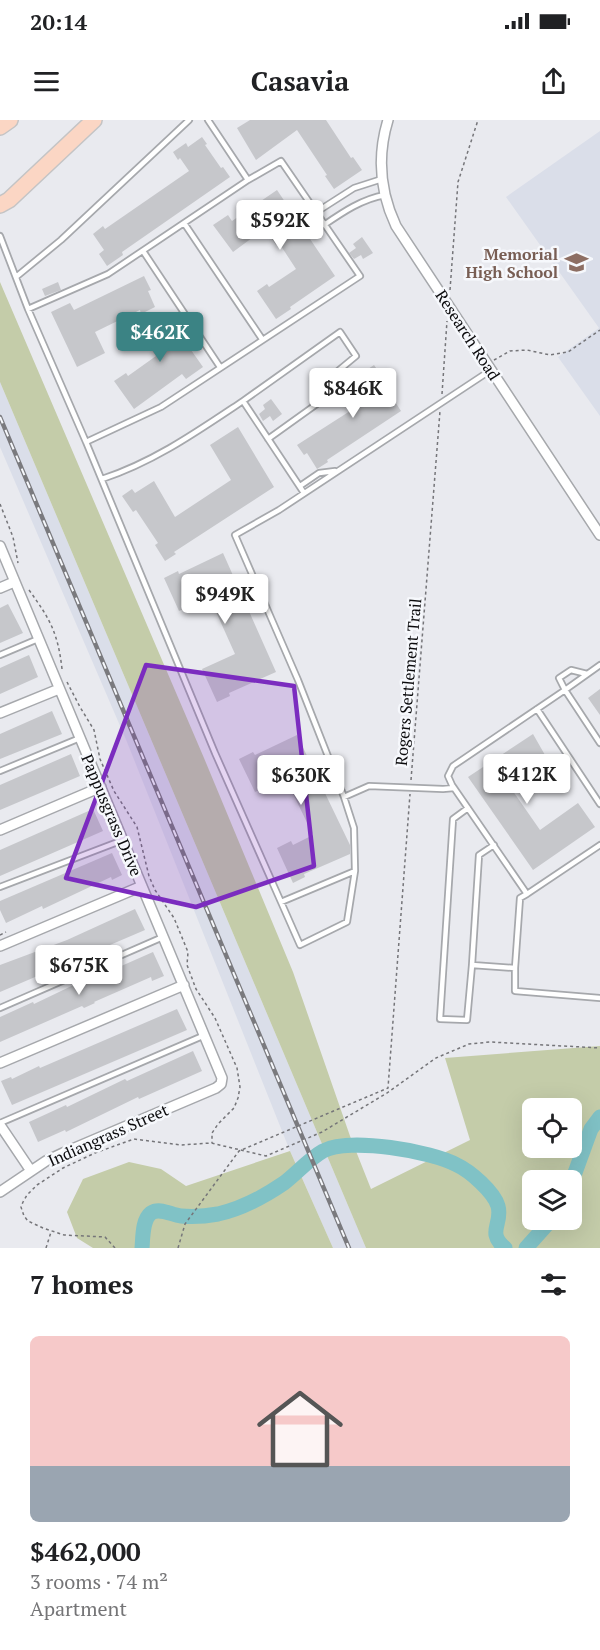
<!DOCTYPE html>
<meta charset="utf-8">
<style>
:root{--surface:#fff;--page:#f6f6f6;--text:#202124;--muted:#757577;--accent:#3b8384}
body{margin:0;font-family:"PT Serif",serif;background:var(--page);color:var(--text);height:100vh;display:flex;flex-direction:column;font-size:22px;white-space:nowrap}
*{box-sizing:border-box;margin:0}
p{font-size:20px;color:var(--muted)}
.icon{flex:none;width:33px;height:33px;fill:none;stroke:currentColor;stroke-width:2;stroke-linecap:round;stroke-linejoin:round}
.map{position:relative;height:1128px;overflow:hidden}
.side{display:flex;flex-direction:column;background:var(--surface);flex:1}
.side>*{flex:none}
.controls{position:absolute;left:522px;top:978px;display:grid;gap:12px}
.controls a{display:grid;place-items:center;width:60px;height:60px;border-radius:9px;background:var(--surface);box-shadow:0 6px 24px #0002;font-size:30px}
.price{position:absolute;translate:-50% -51px;padding:0 14px;border-radius:6px;background:#fff;color:#222;font-size:20px;line-height:39px;filter:drop-shadow(0 2px 3px #0008)}
.price::after{content:'';position:absolute;left:50%;top:36px;width:18px;height:14px;margin-left:-9px;background:inherit;clip-path:polygon(0 0,100% 0,50% 100%)}
.price.active{background:var(--accent);color:#fff}
ul{padding:0;list-style:none}
li{display:grid;align-content:center;gap:12px;height:318px;padding:0 30px}
li span{display:grid;place-items:center;height:186px;border-radius:9px;color:#555}
li>.icon{margin-inline-start:auto}
span .icon{width:108px;height:108px;fill:#fffc;stroke-width:1}
li b{font-size:26px}
h2{display:flex;justify-content:space-between;align-items:center;height:72px;padding:0 30px;font-size:26px}
.status{display:flex;justify-content:space-between;align-items:center;height:42px;padding:0 30px;background:var(--surface);direction:ltr}
.status svg{height:16px;fill:currentColor}
header{display:flex;justify-content:space-between;align-items:center;height:78px;padding:0 30px;background:var(--surface);font-size:27px;font-weight:800}
.map>svg:first-child{display:block}
.built{fill:#dadee9}
.green{fill:#c4cca9;fill-rule:evenodd}
.lines{fill:none;stroke-linecap:round;stroke-linejoin:round}
.river{stroke:#80c2c6;stroke-width:15}
.building{fill:#c6c7cb}
.lane-casing{stroke:#a6a8ac;stroke-width:8}
.street-casing{stroke:#a6a8ac;stroke-width:12}
.primary-casing{stroke:#c4c4c5;stroke-width:18}
.path{stroke:#757579;stroke-width:1.5;stroke-dasharray:3 3;stroke-linecap:butt}
.lane{stroke:#fff;stroke-width:4.5}
.street{stroke:#fff;stroke-width:9}
.primary{stroke:#fbd6c4;stroke-width:15}
.rail-casing{stroke:#7a7a7e;stroke-width:4.5}
.rail{stroke:#f6f8fc;stroke-width:2;stroke-dasharray:7;stroke-linecap:butt}
.marked{fill:#7b2cbf;fill-opacity:0.2;stroke:#7b2cbf;stroke-width:4.5;stroke-linejoin:round}
.labels{text-anchor:middle;stroke-width:5;stroke-linejoin:round;paint-order:stroke}
.education-label{font-size:16px;font-weight:bold;fill:#785e54;stroke:#f6f8fc;text-anchor:end}
.street-label{font-size:16px;fill:#0b0b0d;stroke:#f6f8fc}
</style>
<div class="status"><b>20:14</b><svg viewBox="0 0 49 12"><path d="M0 12V9h3v3zM5 12V6h3v6zM10 12V3h3v9zM15 12V0h3v12zM26 1h20v11H26zM47 4h2v5h-2z"/></svg></div>
<header><svg class="icon" aria-label="menu" viewBox="0 0 24 24"><path d="M4 6h16M4 12h16M4 18h16"/></svg>Casavia<svg class="icon" aria-label="share" viewBox="0 0 24 24"><path d="M12 15V3M7 8l5-5 5 5M5 13v7h14v-7"/></svg></header>
<div class="map">
<svg width="600" height="1128" viewBox="0 0 600 1128">
<rect width="100%" height="100%" fill="#e9eaef"/>
<path class="built" d="M600,11V296L558,237L599,208L506,77Z
M0,262L366,1128H333L290,1031L127,622L0,327Z"/>
<path class="green" d="M0,162L204,638L293,852L350,1016L371,1069L470,1020L445,938L600,926V1128H366L0,262ZM532,988H572V1028H532ZM532,1060H572V1100H532Z
M290,1031L333,1128H93L77,1118L67,1092L83,1059L129,1042L161,1049L186,1066Z"/>
<g class="lines">
<path class="river" d="M572,1061L591,1009L600,997
M142,1128C143,1118 142,1100 151,1093C160,1087 171,1095 181,1096C192,1097 207,1096 218,1094C240,1089 265,1076 284,1063C297,1053 309,1039 323,1031C349,1017 432,1031 457,1045C470,1051 494,1072 498,1086C503,1104 486,1112 505,1128
M526,1128L551,1100"/>
</g>
<path class="building" d="M250,0H326L351,38L353,37L362,50L334,69L325,56L327,55L297,10L256,40L237,8Z
M202,17L207,24L205,25L221,48L223,47L230,57L122,132L123,135L107,146L99,134L104,130L93,114L103,106L105,109L189,51L180,38L178,40L173,32L186,23L188,27Z
M277,70L335,156L290,187L291,189L276,199L257,171L267,164L269,167L296,149L279,123L276,125L272,119L275,117L268,106L233,132L213,105L228,95L232,101Z
M362,117L373,133L363,139L361,135L354,139L349,133L356,128L353,124Z
M144,156L151,170L148,171L155,187L141,194L140,190L95,212L105,233L77,247L51,192L70,183L74,190Z
M58,162L61,170L45,176L42,169Z
M165,193L203,247L186,259L182,254L134,289L114,261L126,253L128,256L156,236L142,216L153,208L150,204Z
M374,245L381,255L379,257L401,291L327,340L328,342L317,349L307,333L304,335L297,325L361,284L347,263Z
M271,279L282,294L273,301L270,296L263,301L259,294L265,289L263,285Z
M238,307L274,367L174,432L176,434L165,441L155,425L158,423L136,390L133,392L122,376L132,369L135,373L154,361L175,397L231,360L210,325Z
M223,433L276,552L229,573L230,576L217,582L202,549L235,534L208,474L195,480L197,483L179,491L164,458L178,451L179,454Z
M8,484L23,513L0,523V488Z
M29,535L38,557L0,574V548Z
M600,569V595L588,578Z
M52,591L62,614L0,639V614Z
M533,614L549,642L535,652L531,647L508,664L540,710L578,683L595,707L533,750L468,657Z
M297,615L350,725V734L304,754L305,757L293,763L277,728L291,721L293,725L313,715L284,655L271,661L272,664L255,672L239,639L253,632L255,635Z
M71,634L80,656L0,690V665Z
M93,689L103,711L0,756V730Z
M112,733L122,755L112,760L111,757L43,789L42,786L6,803L0,790V781Z
M135,789L145,810L0,872V845L67,820Z
M153,832L164,856L152,861L151,857L94,882L95,883L84,888L82,886L0,922V897L33,882L34,884L84,860L85,862Z
M177,889L187,910L12,985L1,961L11,957L12,959L39,946L40,948Z
M193,931L202,951L139,979L138,977L66,1012L65,1010L38,1022L29,1002L66,985L67,987L125,959L127,961Z"/>
<g class="lines">
<defs>
<path id="lane" d="M208,0L248,60
M315,93L354,68L382,59
M184,103L262,219
M324,105C343,92 362,79 385,75
M0,116L28,189L86,322L161,287L360,156L281,41L248,60L108,154L28,189
M143,131L220,247
M16,157L61,120L189,0
M243,281L340,212L356,236L333,255L321,281L268,319
M86,322L215,633L281,782L355,751L354,708L344,677L298,560L235,415L279,390L491,250
M102,359C154,342 198,311 243,281L304,373
M300,366L319,353L335,351
M0,535L38,519
M600,545L565,570L600,623
M587,554L571,550L559,558L565,570L453,646L448,656L452,665L527,774L600,725
M537,589L600,684
M0,651L80,618
M344,677L369,666L443,669L454,668
M468,688L453,699L440,899L467,900L472,845
M494,725L479,735L472,845L515,848L520,778L527,774
M0,767L123,720
M281,782L300,825L347,802L355,751
M515,848V871L600,878
M0,888L163,817
M0,1003L205,915"/>
<path id="street" d="M388,0C377,36 380,72 396,106L600,415
M0,426L222,958L221,964L216,968L63,1033L46,1041L0,1072
M0,468L14,462
M0,593L59,569
M0,710L101,667
M0,826L142,766
M0,943L184,865
M0,1005L31,1051"/>
<path id="primary" d="M0,7L10,0
M0,85L9,80L94,0"/>
</defs>
<use href="#lane" class="lane-casing"/>
<use href="#street" class="street-casing"/>
<use href="#primary" class="primary-casing"/>
<path class="path" d="M450,170L458,62L478,0
M494,240L510,231L527,230L550,235L568,232L600,210
M442,274L447,201
M0,384L13,417L18,443
M29,470C50,499 58,513 62,549
M67,562L80,587L94,610L100,639L114,671L137,707L149,756L155,770L174,798L188,832L187,845L196,869L215,898L237,948L240,967L238,978L234,988L218,1004L212,1013V1023
M411,660L440,291
M0,815L6,812
M46,1128L51,1112
M115,1128L105,1117L64,1115L43,1108L28,1101L24,1096L21,1087L23,1082L27,1075L37,1065L63,1048L95,1033L134,1019L181,1025L211,1023L266,1036L322,1012L387,973L436,938L469,924L490,922L600,928
M178,1128L185,1104L239,1031L388,968L410,674"/>
<use href="#lane" class="lane"/>
<use href="#street" class="street"/>
<use href="#primary" class="primary"/>
<defs>
<path id="rail" d="M0,297L349,1128"/>
</defs>
<use href="#rail" class="rail-casing"/>
<use href="#rail" class="rail"/>
</g>
<path class="marked" d="M146,545L294,566L314,746L196,787L66,758Z"/>
<defs>
<symbol id="school-bare" viewBox="-9 -9 18 18"><path d="M0-5L7-2L0 1L-7-2ZM-4 1L0 2.5L4 1V4Q0 6-4 4Z" fill="#8d6e63" stroke="#f6f8fc" stroke-width="2.5" paint-order="stroke"/></symbol>
</defs>
<g fill-rule="evenodd">
<use href="#school-bare" x="560" y="126" width="33" height="33"/>
</g>
<g class="labels">
<g class="education-label">
<text x="558" y="140">Memorial<tspan x="558" dy="18">High School</tspan></text>
</g>
<g class="street-label">
<text transform="translate(468 215) rotate(57)" y="6">Research Road</text>
<text transform="translate(408 562) rotate(-85)" y="6">Rogers Settlement Trail</text>
<text transform="translate(112 695) rotate(67)" y="6">Pappusgrass Drive</text>
<text transform="translate(108 1015) rotate(-24)" y="6">Indiangrass Street</text>
</g>
</g>
</svg>
<div class="controls">
<a><svg class="icon" aria-label="locate" viewBox="0 0 24 24"><circle cx="12" cy="12" r="6"/><path d="M12 2v4M12 18v4M2 12h4M18 12h4"/></svg></a>
<a><svg class="icon" aria-label="layers" viewBox="0 0 24 24"><path d="M12 4l9 5-9 5-9-5zM3 14l9 5 9-5"/></svg></a>
</div>
<b class="price" style="left:280px;top:131px">$592K</b>
<b class="price active" style="left:160px;top:243px">$462K</b>
<b class="price" style="left:353px;top:299px">$846K</b>
<b class="price" style="left:225px;top:505px">$949K</b>
<b class="price" style="left:527px;top:685px">$412K</b>
<b class="price" style="left:301px;top:686px">$630K</b>
<b class="price" style="left:79px;top:876px">$675K</b>
</div>
<section class="side">
<h2>7 homes<svg class="icon" aria-label="filters" viewBox="0 0 24 24"><path d="M4 7h16M4 17h16"/><circle cx="9" cy="7" r="2"/><circle cx="15" cy="17" r="2"/></svg></h2>
<ul>
<li><span style="background:linear-gradient(#f6c9c9 70%,#9aa5b1 0)"><svg class="icon" aria-label="home" viewBox="0 0 24 24"><path d="M3 11l9-7 9 7M6 9v11h12V9"/></svg></span><div><b>$462,000</b><p>3 rooms · 74 m²</p><p>Apartment</p></div></li>
</ul>
</section>
